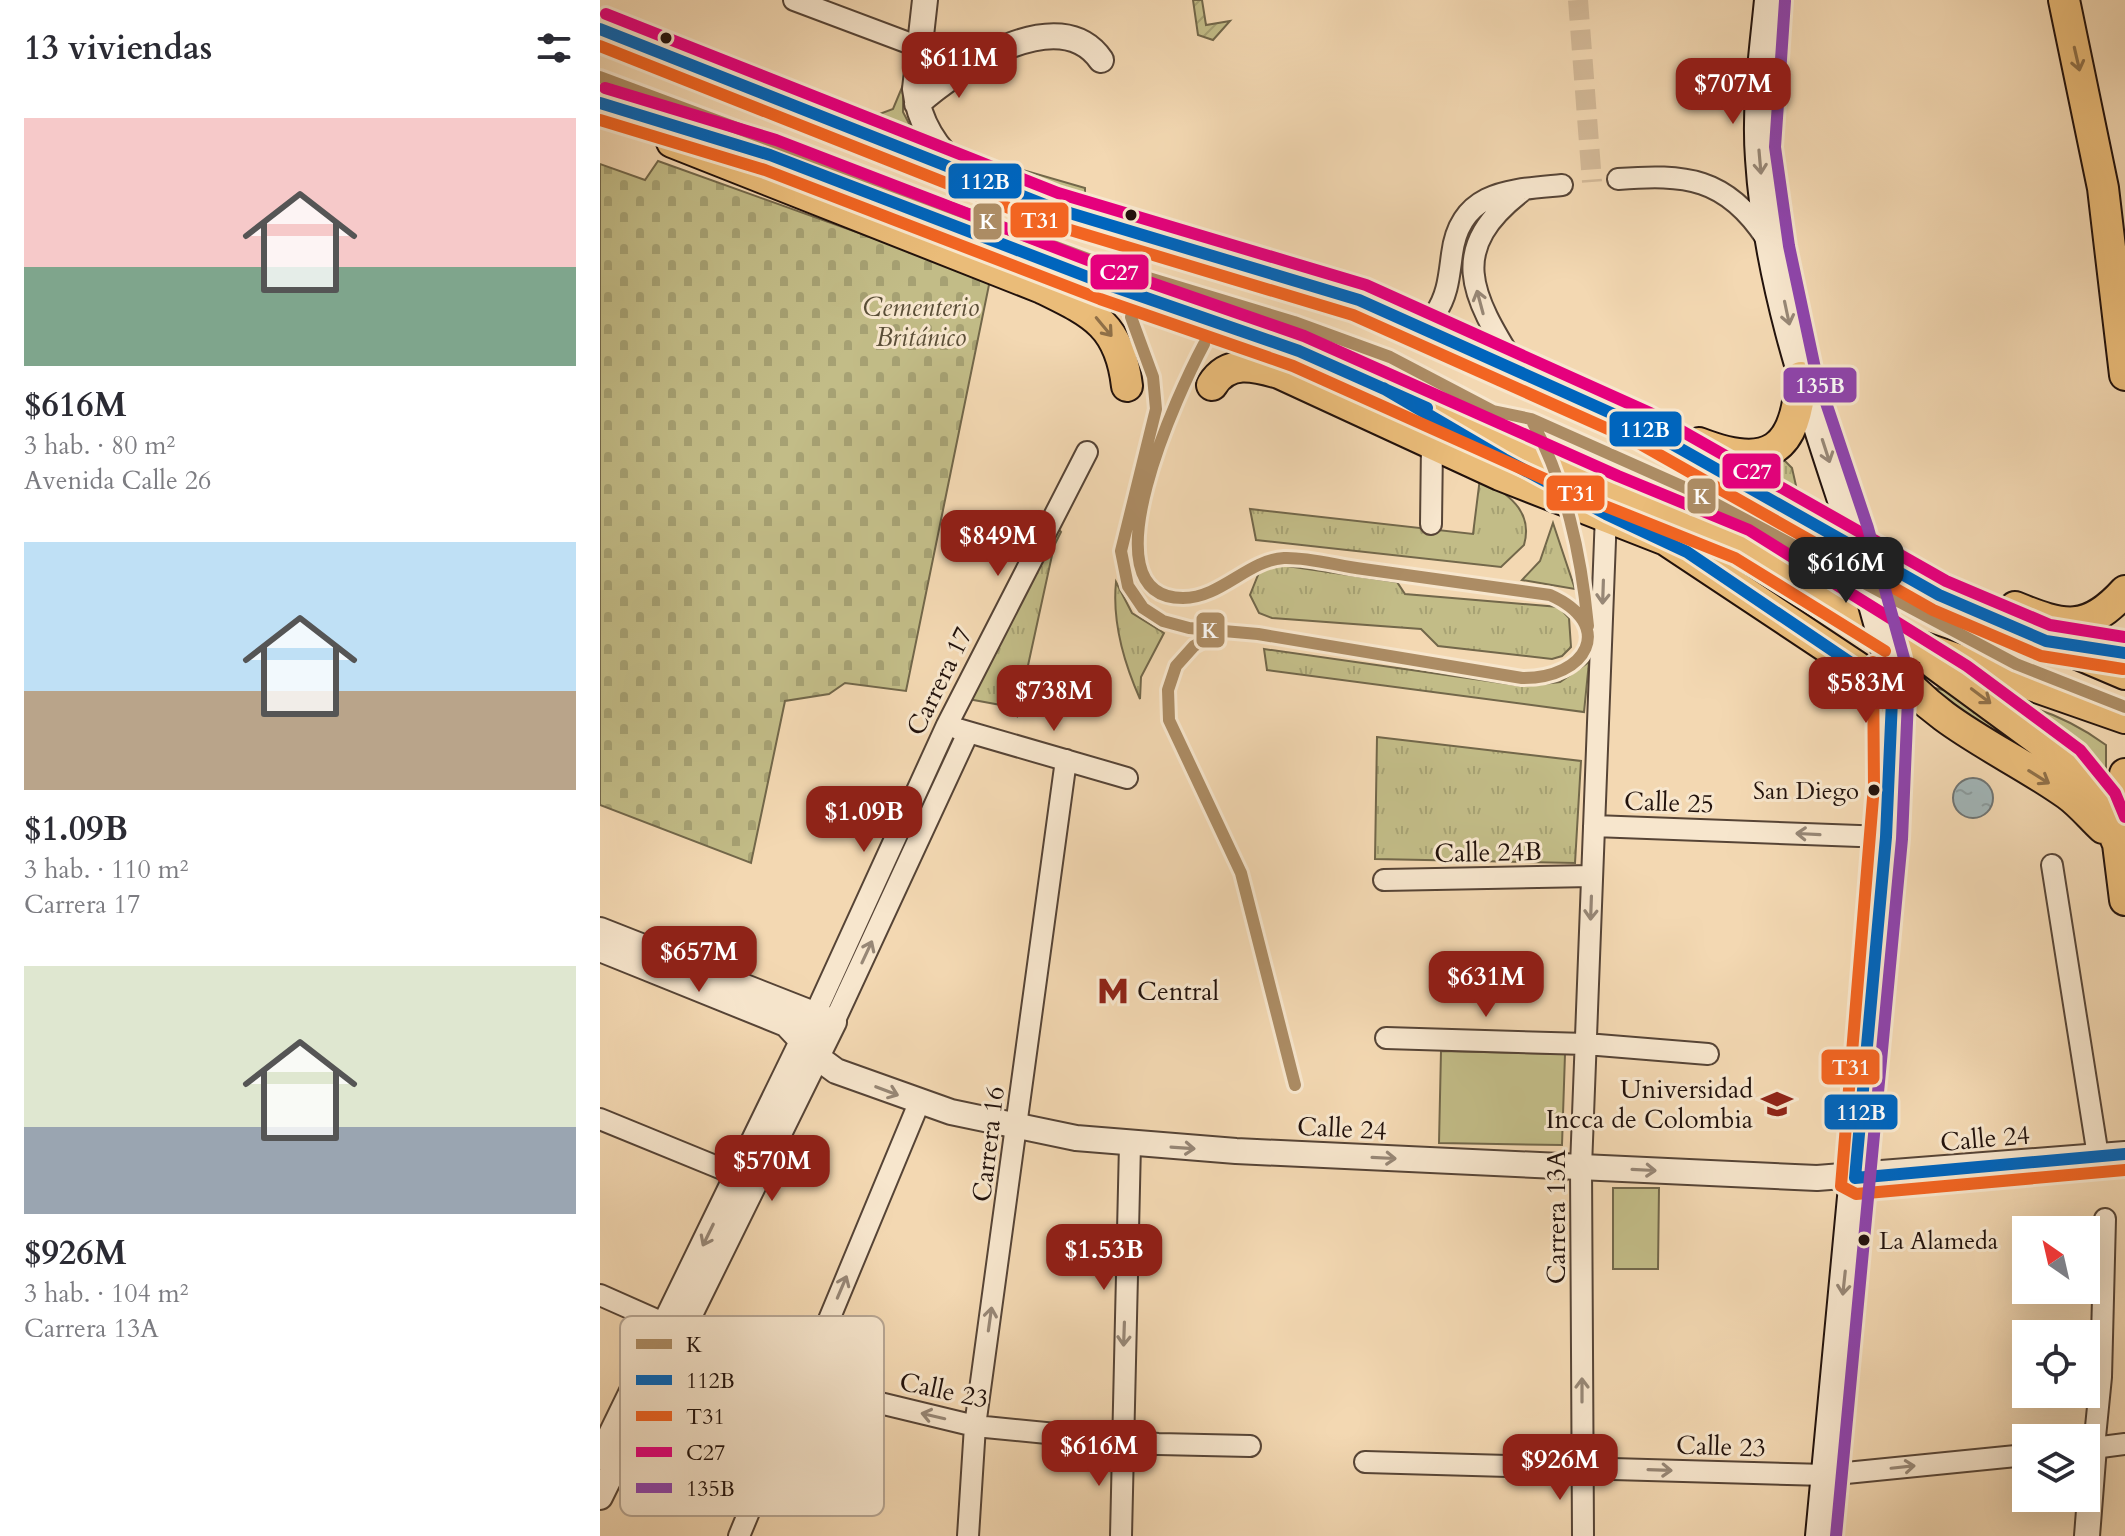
<!DOCTYPE html>
<html lang="es">
<meta charset="utf-8">
<style>
:root{--surface:#fff;--page:#f7f7f7;--text:#2b2b33;--muted:#7c7c81;--accent:#8f2418}
body{margin:0;font-family:Cardo,serif;background:var(--page);color:var(--text);height:100vh;display:flex;flex-direction:column;font-size:30px;white-space:nowrap}
*{box-sizing:border-box;margin:0}
p{font-size:26px;color:var(--muted)}
.icon{flex:none;width:44px;height:44px;fill:none;stroke:currentColor;stroke-width:2;stroke-linecap:round;stroke-linejoin:round}
.map{position:relative;flex:1;overflow:hidden}
.side{display:flex;flex-direction:column;background:var(--surface);width:600px}
.side>*{flex:none}
.needle{width:52px;rotate:326deg}
.controls{position:absolute;left:1412px;top:1216px;display:grid;gap:16px}
.controls a{display:grid;place-items:center;width:88px;height:88px;border-radius:0px;background:var(--surface);box-shadow:0 8px 32px #0002;font-size:40px}
.price{position:absolute;translate:-50% -68px;padding:0 18px;border-radius:16px;background:var(--accent);color:#fff;font-size:26px;line-height:52px;filter:drop-shadow(0 2px 4px #0008)}
.price::after{content:'';position:absolute;left:50%;top:48px;width:24px;height:18px;margin-left:-12px;background:inherit;clip-path:polygon(0 0,100% 0,50% 100%)}
.price.current{background:#222;color:#fff}
ul{padding:0;list-style:none}
li{display:grid;align-content:center;gap:16px;height:424px;padding:0 24px}
li span{display:grid;place-items:center;height:248px;border-radius:0px;color:#555}
li>.icon{margin-inline-start:auto}
span .icon{width:144px;height:144px;fill:#fffc;stroke-width:1}
li b{font-size:34px}
h2{display:flex;justify-content:space-between;align-items:center;height:96px;padding:0 24px;font-size:34px}
main{display:flex;flex:1;min-height:0}
.map>svg:first-child{display:block}
.grass{fill:url(#grass-tufts);stroke:#72674a;stroke-width:2}
.cemetery{fill:url(#cemetery-stones);stroke:#72674a;stroke-width:2}
.garden{fill:url(#garden-furrows);stroke:#72674a;stroke-width:2}
.pitch{fill:#c2bc87;stroke:#72674a;stroke-width:2}
.water{fill:url(#water-ripples);stroke:#6e7474;stroke-width:2}
.lines{fill:none;stroke-linecap:round;stroke-linejoin:round}
.minor-tunnel{stroke:#d4ba99;stroke-width:20;stroke-dasharray:20 10;stroke-linecap:butt}
.minor-casing{stroke:#564436;stroke-width:24}
.tertiary-casing{stroke:#564436;stroke-width:28}
.secondary-casing{stroke:#22120c;stroke-width:32}
.primary-casing{stroke:#22120c;stroke-width:34}
.minor{stroke:#f7e6cd;stroke-width:20}
.tertiary{stroke:#f7e6cd;stroke-width:24}
.secondary{stroke:#f7e6cd;stroke-width:28}
.primary{stroke:#eabc79;stroke-width:30}
.secondary-bridge-casing{stroke:#22120c;stroke-width:32;stroke-linecap:butt}
.secondary-bridge{stroke:#f7e6cd;stroke-width:28}
.bus-1-casing{stroke:#f7e6cd;stroke-width:18}
.bus-2-casing{stroke:#f7e6cd;stroke-width:18}
.bus-3-casing{stroke:#f7e6cd;stroke-width:18}
.bus-4-casing{stroke:#f7e6cd;stroke-width:18}
.bus-5-casing{stroke:#f7e6cd;stroke-width:18}
.bus-1{stroke:#ac8c64;stroke-width:12}
.bus-2{stroke:#0065bd;stroke-width:12}
.bus-3{stroke:#f26522;stroke-width:12}
.bus-4{stroke:#e5007d;stroke-width:12}
.bus-5{stroke:#8e44ad;stroke-width:12}
.oneway{stroke:#907048}
.oneway2{stroke:#978776}
.bus-dot{fill:#22120c;stroke:#f7e6cd;stroke-width:3}
.labels{text-anchor:middle;stroke-width:6;stroke-linejoin:round;paint-order:stroke}
.bus-label{font-size:24px;fill:#22120c;stroke:#f7e6cd;text-anchor:end}
.park-label{font-size:26px;font-style:italic;fill:#5a4e37;stroke:#f7e6cd}
.street-label{font-size:26px;fill:#22120c;stroke:#f7e6cd}
.poi-label{font-size:26px;fill:#22120c;stroke:#f7e6cd;text-anchor:start}
.key{fill:#f7e6cd;stroke:#b7a693;stroke-width:2}
.key-label{font-size:22px;fill:#22120c}
.line-badge{stroke:#f7e6cd;stroke-width:3}
.badge-label{font-size:22px;text-anchor:middle;font-weight:bold;fill:#fff}
</style>
<main>
<section class="side">
<h2>13 viviendas<svg class="icon" aria-label="filters" viewBox="0 0 24 24"><path d="M4 7h16M4 17h16"/><circle cx="9" cy="7" r="2"/><circle cx="15" cy="17" r="2"/></svg></h2>
<ul>
<li><span style="background:linear-gradient(#f6c9c9 60%,#7fa58c 0)"><svg class="icon" aria-label="home" viewBox="0 0 24 24"><path d="M3 11l9-7 9 7M6 9v11h12V9"/></svg></span><div><b>$616M</b><p>3 hab. · 80 m²</p><p>Avenida Calle 26</p></div></li>
<li><span style="background:linear-gradient(#bfe0f5 60%,#b9a48a 0)"><svg class="icon" aria-label="home" viewBox="0 0 24 24"><path d="M3 11l9-7 9 7M6 9v11h12V9"/></svg></span><div><b>$1.09B</b><p>3 hab. · 110 m²</p><p>Carrera 17</p></div></li>
<li><span style="background:linear-gradient(#dfe7d0 65%,#9aa5b1 0)"><svg class="icon" aria-label="home" viewBox="0 0 24 24"><path d="M3 11l9-7 9 7M6 9v11h12V9"/></svg></span><div><b>$926M</b><p>3 hab. · 104 m²</p><p>Carrera 13A</p></div></li>
</ul>
</section>
<div class="map">
<svg width="1525" height="1536" viewBox="0 0 1525 1536">
<defs>
<pattern id="grass-tufts" width="24" height="20" patternUnits="userSpaceOnUse" patternTransform="scale(2)"><rect width="24" height="20" fill="#c2bc87"/><path d="M3 7l-1-3M5 7V3M7 7l1-3M15 17l-1-3M17 17v-4M19 17l1-3" fill="none" stroke="#a6a173"/></pattern>
<pattern id="cemetery-stones" width="16" height="16" patternUnits="userSpaceOnUse" patternTransform="scale(2)"><rect width="16" height="16" fill="#c2bc87"/><path d="M2 7V4a2 2 0 0 1 4 0v3zM10 15v-3a2 2 0 0 1 4 0v3z" fill="#a6a173"/></pattern>
<pattern id="garden-furrows" width="10" height="10" patternUnits="userSpaceOnUse" patternTransform="scale(2)"><rect width="10" height="10" fill="#c2bc87"/><path d="M-1 1l2-2M0 10L10 0M9 11l2-2" fill="none" stroke="#a6a173"/></pattern>
<pattern id="water-ripples" width="26" height="14" patternUnits="userSpaceOnUse" patternTransform="scale(2)"><rect width="26" height="14" fill="#a1b6b9"/><path d="M2 4q2-2 4 0t4 0M15 11q2-2 4 0t4 0" fill="none" stroke="#8a9b9e"/></pattern>
</defs>
<rect width="100%" height="100%" fill="#f3d8b2"/>
<filter id="stains"><feTurbulence type="fractalNoise" baseFrequency=".0025" numOctaves="4"/><feColorMatrix values="0 0 0 0 .2 0 0 0 0 .09 0 0 0 0 .02 0 0 0 .5 -.17"/></filter>
<radialGradient id="worn" r=".72"><stop offset=".6" stop-color="#630" stop-opacity="0"/><stop offset="1" stop-color="#630" stop-opacity=".3"/></radialGradient>
<path class="grass" d="M303,85V112L314,133L274,116L293,109Z
M378,157L485,188V202L436,186Z
M1179,455L1192,468L1199,499L1144,467Z
M880,478C907,494 934,510 924,545L901,567L656,540L650,509L873,534Z
M953,523L975,589L922,580L940,561Z
M455,525L461,532L454,546L417,716L406,706L368,699Z
M680,565L797,582L805,594L959,607L969,618L971,647L962,656L952,659L838,646L821,629L672,618L659,613L650,595L660,570Z
M516,582L532,613L564,633L541,677L540,699C524,663 512,622 516,582Z
M664,649L923,686L960,682L989,662L984,712L667,670Z
M1335,688L1351,692L1478,786L1339,700Z
M1404,700C1442,708 1475,722 1506,745V785Z
M777,737L981,761L975,863L775,859Z"/>
<path class="cemetery" d="M58,161L390,280L306,691L245,683L229,694L185,701L151,863L0,805V164L45,180Z"/>
<path class="garden" d="M593,0H602L606,25L630,21L613,40L598,35Z"/>
<path class="pitch" d="M841,1051L965,1054L962,1145L839,1143Z
M1013,1188H1059L1058,1269H1013Z"/>
<path class="water" d="M1353 798a20 20 0 1 1 40 0a20 20 0 1 1-40 0Z"/>
<g class="lines">
<path class="minor-tunnel" d="M978,0L992,182"/>
<defs>
<path id="minor" d="M194,0L322,48
M1018,179C1085,174 1126,177 1166,238
M835,314C848,295 849,276 852,254C860,190 910,190 962,185
M916,367C871,294 845,249 925,189
M831,524L832,445
M358,729L527,778
M994,826L1286,837
M1452,865L1498,1156
M784,880L992,876
M215,1014L347,725L487,452
M234,1022L368,733
M786,1038L986,1044L1108,1054
M0,1119L137,1175
M0,1295L201,1384L375,1426L558,1444L650,1446
M1494,1447L1501,1377L1505,1219
M1486,1449L1525,1444
M765,1462L1226,1475L1426,1455
M139,1536L319,1103
M368,1536L375,1426L466,760
M521,1536L530,1144
M983,1536L981,1167L1006,514"/>
<path id="tertiary" d="M325,0L315,89C319,121 335,150 362,169
M317,104C357,68 460,0 501,60
M0,930L234,1022L0,1497
M0,949L186,1024L217,1057L236,1071L351,1112L476,1138L636,1151L1217,1178L1525,1154
M0,1457L209,1027
M1487,1536L1494,1447"/>
<path id="secondary" d="M1169,0C1164,52 1156,106 1160,159C1168,287 1213,412 1253,533
M1220,1536L1286,837L1293,750L1291,679"/>
<path id="primary" d="M1464,0L1503,188L1525,375
M0,29L453,208L759,300L986,399L1078,447L1339,595L1525,674
M0,103L170,155L506,284L699,351L1012,491L1142,544L1293,637L1525,718
M72,142L442,288C493,313 520,325 527,386
M612,385C628,359 654,366 679,373L900,475L1066,540L1257,667L1292,700
M1099,443C1169,470 1196,451 1201,377
M1415,607C1464,627 1487,633 1525,591
M1289,662C1336,726 1405,750 1467,794C1481,804 1491,817 1503,828
M1335,664L1470,763L1497,794L1518,844
M1525,774L1518,844L1525,900"/>
</defs>
<use href="#minor" class="minor-casing"/>
<use href="#tertiary" class="tertiary-casing"/>
<use href="#secondary" class="secondary-casing"/>
<use href="#primary" class="primary-casing"/>
<use href="#minor" class="minor"/>
<use href="#tertiary" class="tertiary"/>
<use href="#secondary" class="secondary"/>
<use href="#primary" class="primary"/>
<defs>
<path id="secondary-bridge" d="M1253,533L1289,662"/>
</defs>
<use href="#secondary-bridge" class="secondary-bridge-casing"/>
<use href="#secondary-bridge" class="secondary-bridge"/>
<defs>
<path id="bus-1" d="M0,77L499,263L694,322L790,357L893,411L931,419L1086,488L1416,664L1525,707
M531,317L553,377L556,409L521,551L528,586L543,608L563,621L589,628L658,634L922,678C987,679 1017,625 950,595C888,586 825,578 763,569C738,566 709,557 684,558C648,560 621,598 583,598C480,598 582,385 604,344
M931,419C966,484 981,553 988,626
M620,632L594,646L576,666L568,690L569,720L641,873L695,1085"/>
<path id="bus-2" d="M0,29L453,208L759,300L1042,427L1339,595L1446,641L1525,653
M0,103L170,155L506,284L699,351L827,408
M783,388L904,459L1006,514L1087,552L1257,667L1292,700L1286,837L1255,1178L1525,1154"/>
<path id="bus-3" d="M0,46L447,223L753,315L1035,441L1333,610L1441,656L1523,669
M0,120L165,170L500,299L693,366L1005,506L1135,558L1285,651
M1273,662L1274,786L1241,1186L1256,1194L1525,1170"/>
<path id="bus-4" d="M6,14L458,193L766,285L1050,413L1346,581L1450,625L1525,637
M5,88L176,140L511,269L704,336L1018,476L1149,530L1367,666L1480,750L1515,793L1525,817"/>
<path id="bus-5" d="M1185,1L1175,147L1189,246L1216,373L1268,528L1304,658L1308,699L1302,839L1236,1536"/>
</defs>
<use href="#bus-1" class="bus-1-casing"/>
<use href="#bus-2" class="bus-2-casing"/>
<use href="#bus-3" class="bus-3-casing"/>
<use href="#bus-4" class="bus-4-casing"/>
<use href="#bus-5" class="bus-5-casing"/>
<use href="#bus-1" class="bus-1"/>
<use href="#bus-2" class="bus-2"/>
<use href="#bus-3" class="bus-3"/>
<use href="#bus-4" class="bus-4"/>
<use href="#bus-5" class="bus-5"/>
</g>
<defs><path id="oneway-shaft" d="M-6 0H5M1.5-3L5.5 0L1.5 3" fill="none" stroke-width="1.6" stroke-linecap="round" stroke-linejoin="round" transform="scale(2)"/></defs>
<g class="oneway">
<use href="#oneway-shaft" transform="translate(1477 59) rotate(77)"/>
<use href="#oneway-shaft" transform="translate(504 327) rotate(50)"/>
<use href="#oneway-shaft" transform="translate(1381 696) rotate(37)"/>
<use href="#oneway-shaft" transform="translate(1439 777) rotate(32)"/>
</g>
<g class="oneway2">
<use href="#oneway-shaft" transform="translate(1160 162) rotate(85)"/>
<use href="#oneway-shaft" transform="translate(880 302) rotate(-105)"/>
<use href="#oneway-shaft" transform="translate(1187 313) rotate(78)"/>
<use href="#oneway-shaft" transform="translate(1226 451) rotate(72)"/>
<use href="#oneway-shaft" transform="translate(1003 592) rotate(92)"/>
<use href="#oneway-shaft" transform="translate(1208 834) rotate(-177)"/>
<use href="#oneway-shaft" transform="translate(991 908) rotate(92)"/>
<use href="#oneway-shaft" transform="translate(267 952) rotate(-65)"/>
<use href="#oneway-shaft" transform="translate(287 1091) rotate(21)"/>
<use href="#oneway-shaft" transform="translate(583 1148) rotate(4)"/>
<use href="#oneway-shaft" transform="translate(784 1158) rotate(3)"/>
<use href="#oneway-shaft" transform="translate(1044 1170) rotate(3)"/>
<use href="#oneway-shaft" transform="translate(108 1235) rotate(116)"/>
<use href="#oneway-shaft" transform="translate(1244 1283) rotate(96)"/>
<use href="#oneway-shaft" transform="translate(242 1287) rotate(-67)"/>
<use href="#oneway-shaft" transform="translate(390 1319) rotate(-82)"/>
<use href="#oneway-shaft" transform="translate(524 1334) rotate(92)"/>
<use href="#oneway-shaft" transform="translate(982 1390) rotate(-90)"/>
<use href="#oneway-shaft" transform="translate(333 1416) rotate(-167)"/>
<use href="#oneway-shaft" transform="translate(1303 1467) rotate(-6)"/>
<use href="#oneway-shaft" transform="translate(1060 1470) rotate(2)"/>
</g>
<defs>
<symbol id="metro-bare" viewBox="-9 -9 18 18"><path d="M-5.5 5V-5H-3L0 0L3-5H5.5V5H3V-.5L0 4L-3-.5V5Z" fill="#8f2418" stroke="#f7e6cd" stroke-width="2.5" paint-order="stroke"/></symbol>
<symbol id="university-bare" viewBox="-9 -9 18 18"><path d="M0-5L7-2L0 1L-7-2ZM-4 1L0 2.5L4 1V4Q0 6-4 4Z" fill="#8f2418" stroke="#f7e6cd" stroke-width="2.5" paint-order="stroke"/></symbol>
</defs>
<g fill-rule="evenodd">
<use href="#metro-bare" x="491" y="969" width="44" height="44"/>
<use href="#university-bare" x="1155" y="1082" width="44" height="44"/>
</g>
<g class="bus-dot">
<circle cx="66" cy="38" r="7"/>
<circle cx="531" cy="215" r="7"/>
<circle cx="1274" cy="790" r="7"/>
<circle cx="1264" cy="1240" r="7"/>
</g>
<g class="labels">
<g class="bus-label">
<text x="1259" y="799">San Diego</text>
<text x="1279" y="1249" text-anchor="start">La Alameda</text>
</g>
<g class="park-label">
<text x="321" y="316">Cementerio<tspan x="321" dy="30">Británico</tspan></text>
</g>
<g class="street-label">
<text transform="translate(339 681) rotate(-64)" y="9">Carrera 17</text>
<text transform="translate(1069 802) rotate(2)" y="9">Calle 25</text>
<text transform="translate(888 852) rotate(-1)" y="9">Calle 24B</text>
<text transform="translate(742 1128) rotate(3)" y="9">Calle 24</text>
<text transform="translate(1385 1138) rotate(-5)" y="9">Calle 24</text>
<text transform="translate(388 1144) rotate(-83)" y="9">Carrera 16</text>
<text transform="translate(956 1217) rotate(-90)" y="9">Carrera 13A</text>
<text transform="translate(344 1390) rotate(12)" y="9">Calle 23</text>
<text transform="translate(1121 1446) rotate(2)" y="9">Calle 23</text>
</g>
<g class="poi-label">
<text x="537" y="1000">Central</text>
<text x="1153" y="1098" text-anchor="end">Universidad<tspan x="1153" dy="30">Incca de Colombia</tspan></text>
</g>
</g>
<rect x="20" y="1316" width="264" height="200" rx="12" class="key"/>
<rect x="36" y="1339" width="36" height="10" fill="#ac8c64"/>
<rect x="36" y="1375" width="36" height="10" fill="#0065bd"/>
<rect x="36" y="1411" width="36" height="10" fill="#f26522"/>
<rect x="36" y="1447" width="36" height="10" fill="#e5007d"/>
<rect x="36" y="1483" width="36" height="10" fill="#8e44ad"/>
<g class="key-label">
<text x="86" y="1352">K</text>
<text x="86" y="1388">112B</text>
<text x="86" y="1424">T31</text>
<text x="86" y="1460">C27</text>
<text x="86" y="1496">135B</text>
</g>
<g class="line-badge">
<rect x="347" y="162" width="76" height="38" rx="8" fill="#0065bd"/>
<rect x="409" y="201" width="61" height="38" rx="8" fill="#f26522"/>
<rect x="372" y="202" width="31" height="39" rx="8" fill="#ac8c64"/>
<rect x="489" y="253" width="61" height="38" rx="8" fill="#e5007d"/>
<rect x="1182" y="366" width="76" height="38" rx="8" fill="#8e44ad"/>
<rect x="1008" y="410" width="75" height="38" rx="8" fill="#0065bd"/>
<rect x="1121" y="452" width="61" height="38" rx="8" fill="#e5007d"/>
<rect x="945" y="474" width="61" height="38" rx="8" fill="#f26522"/>
<rect x="1086" y="477" width="31" height="38" rx="8" fill="#ac8c64"/>
<rect x="595" y="611" width="31" height="38" rx="8" fill="#ac8c64"/>
<rect x="1220" y="1048" width="61" height="38" rx="8" fill="#f26522"/>
<rect x="1223" y="1093" width="76" height="38" rx="8" fill="#0065bd"/>
</g>
<g class="badge-label">
<text x="385" y="189">112B</text>
<text x="440" y="228">T31</text>
<text x="388" y="229">K</text>
<text x="519" y="280">C27</text>
<text x="1220" y="393">135B</text>
<text x="1045" y="437">112B</text>
<text x="1152" y="479">C27</text>
<text x="976" y="501">T31</text>
<text x="1102" y="504">K</text>
<text x="610" y="638">K</text>
<text x="1251" y="1075">T31</text>
<text x="1261" y="1120">112B</text>
</g>
<rect width="100%" height="100%" filter="url(#stains)"/>
<rect width="100%" height="100%" fill="url(#worn)"/>
</svg>
<div class="controls">
<a><svg class="needle" viewBox="-14 -14 28 28"><path d="M0-13l5 13h-10z" fill="#e53935"/><path d="M0 13l5-13h-10z" fill="#7c7c81"/></svg></a>
<a><svg class="icon" aria-label="locate" viewBox="0 0 24 24"><circle cx="12" cy="12" r="6"/><path d="M12 2v4M12 18v4M2 12h4M18 12h4"/></svg></a>
<a><svg class="icon" aria-label="layers" viewBox="0 0 24 24"><path d="M12 4l9 5-9 5-9-5zM3 14l9 5 9-5"/></svg></a>
</div>
<b class="price" style="left:359px;top:100px">$611M</b>
<b class="price" style="left:1133px;top:126px">$707M</b>
<b class="price" style="left:398px;top:578px">$849M</b>
<b class="price current" style="left:1246px;top:605px">$616M</b>
<b class="price" style="left:1266px;top:725px">$583M</b>
<b class="price" style="left:454px;top:733px">$738M</b>
<b class="price" style="left:264px;top:854px">$1.09B</b>
<b class="price" style="left:99px;top:994px">$657M</b>
<b class="price" style="left:886px;top:1019px">$631M</b>
<b class="price" style="left:172px;top:1203px">$570M</b>
<b class="price" style="left:504px;top:1292px">$1.53B</b>
<b class="price" style="left:499px;top:1488px">$616M</b>
<b class="price" style="left:960px;top:1502px">$926M</b>
</div>
</main>
